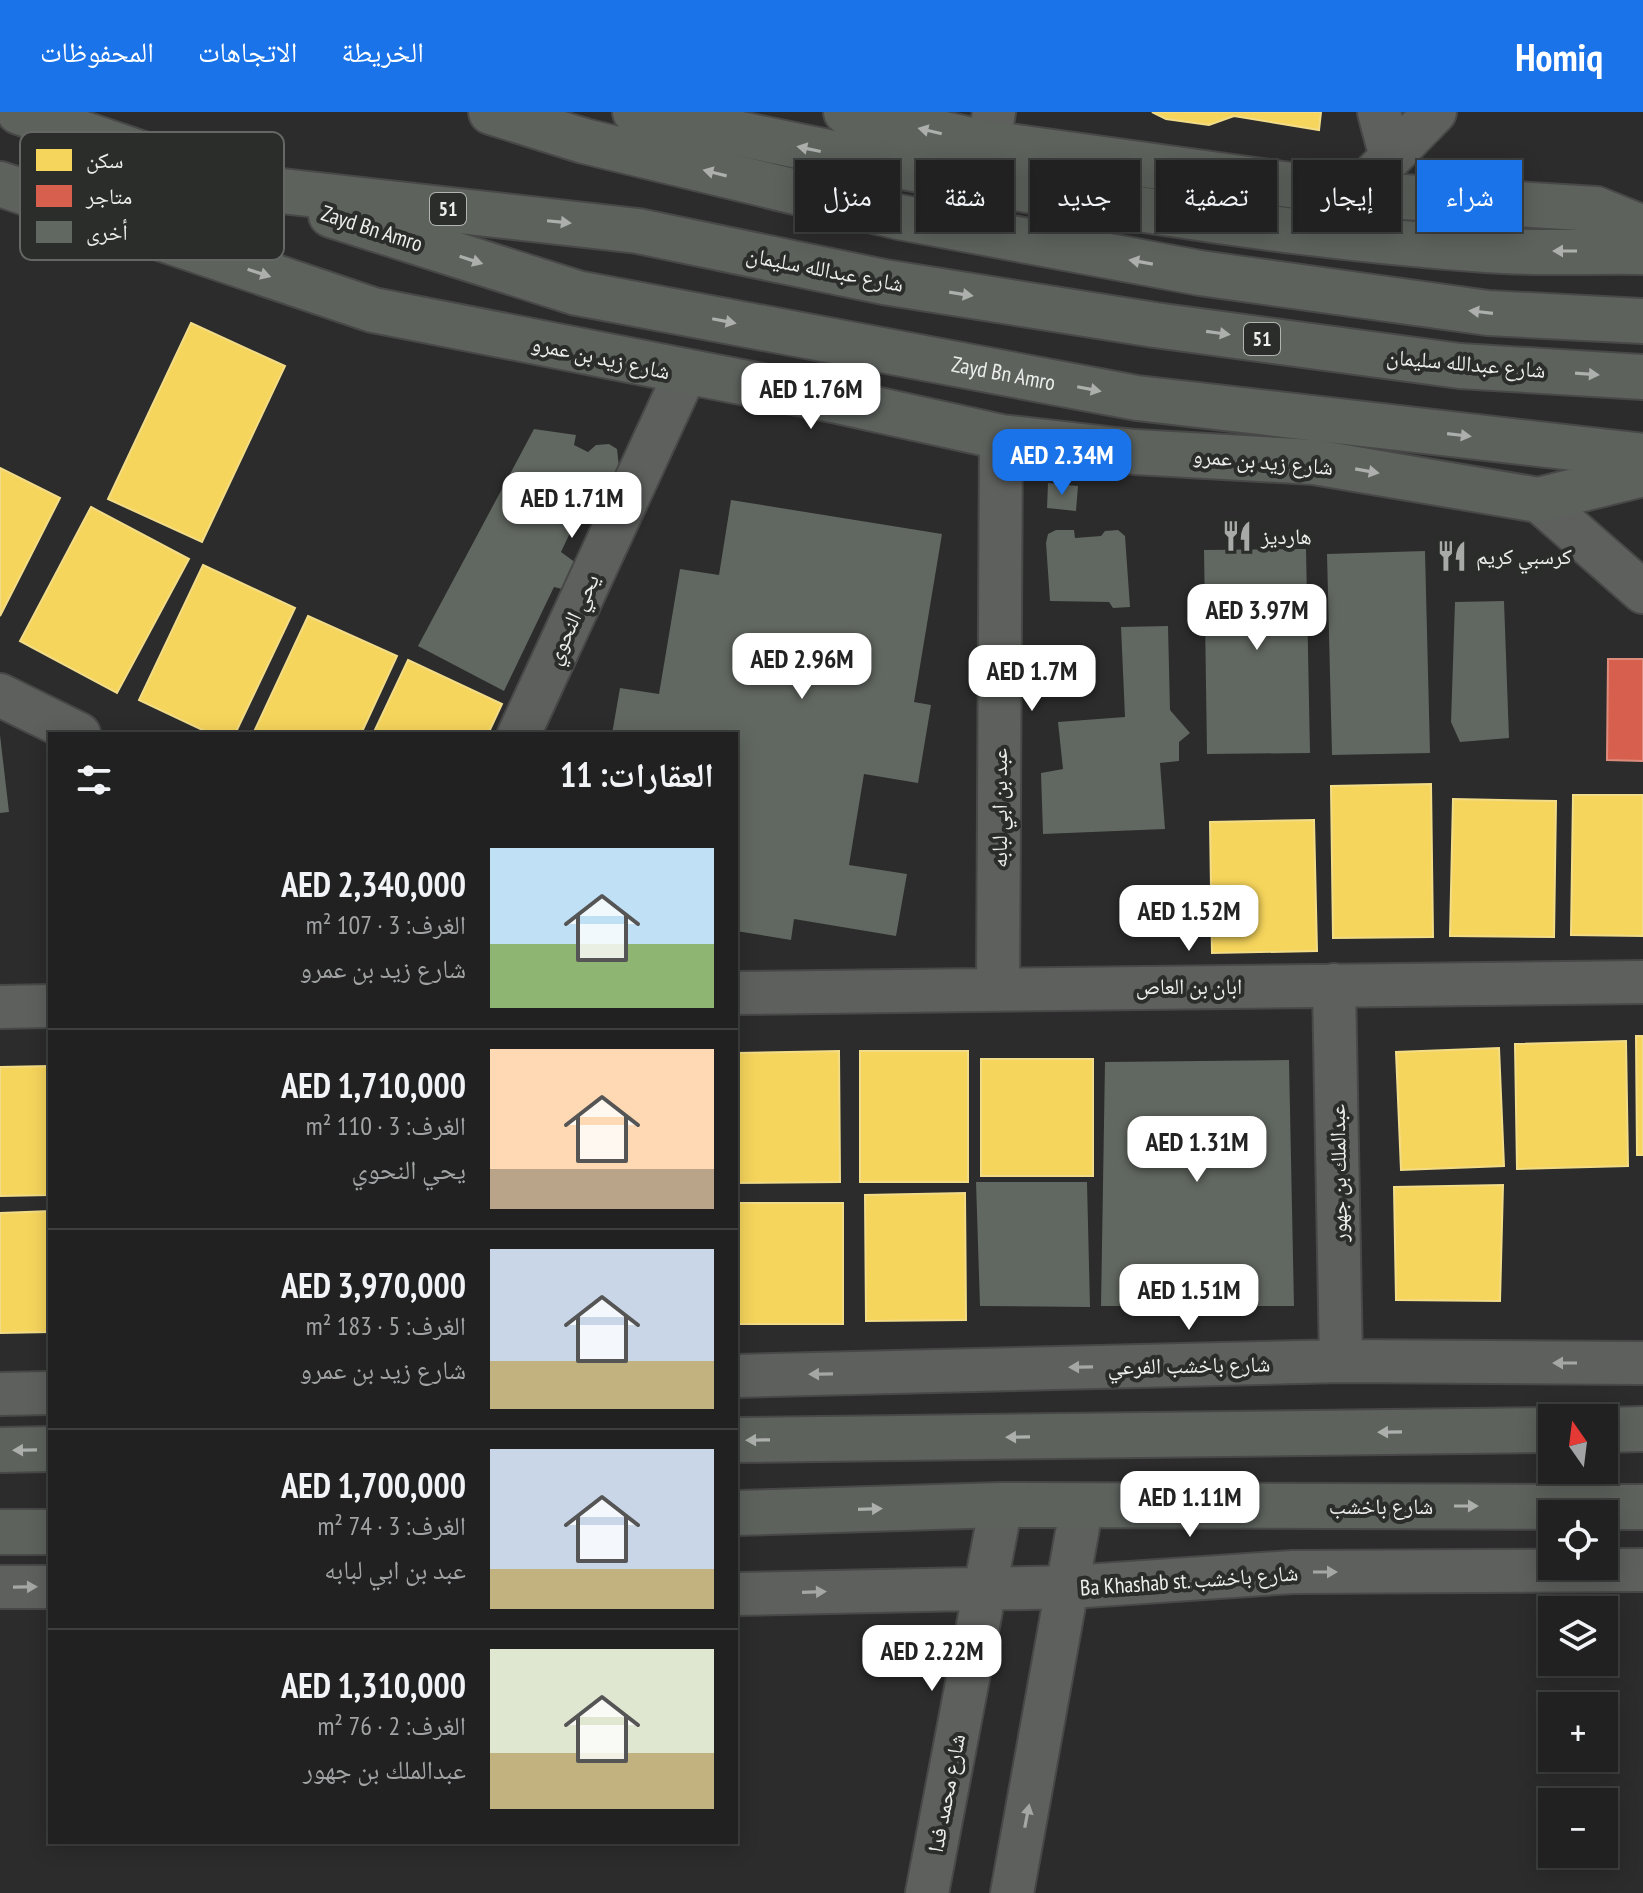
<!DOCTYPE html>
<html lang="ar">
<meta charset="utf-8">
<style>
:root{--surface:#202120;--page:#2d2e2d;--text:#f1f3f6;--muted:#a2a3a5;--line:#3d3e3e;--accent:#1a73e8}
body{margin:0;font-family:"PT Sans Narrow","Noto Naskh Arabic",sans-serif;background:var(--page);color:var(--text);direction:rtl;height:100vh;display:flex;flex-direction:column;font-size:30px;white-space:nowrap}
*{box-sizing:border-box;margin:0}
p{font-size:26px;color:var(--muted)}
.icon{flex:none;width:44px;height:44px;fill:none;stroke:currentColor;stroke-width:2;stroke-linecap:round;stroke-linejoin:round}
.map{position:relative;flex:1;overflow:hidden;direction:ltr}
.drawer{position:absolute;left:48px;top:620px;width:690px;height:1112px;display:flex;flex-direction:column;background:var(--surface);border-radius:0px;box-shadow:0 4px 20px #0003,0 0 0 2px var(--line);direction:rtl}
.drawer>*{flex:none}
.guide{position:absolute;left:762px;top:48px;width:760px;height:72px;direction:rtl;display:flex;gap:16px}
.needle{width:52px;rotate:346deg}
.tools{position:absolute;left:1538px;top:1292px;display:grid;gap:16px}
.tools a{display:grid;place-items:center;width:80px;height:80px;border-radius:0px;background:var(--surface);box-shadow:0 4px 20px #0003,0 0 0 2px var(--line);font-size:40px}
.price{position:absolute;translate:-50% -68px;padding:0 18px;border-radius:16px;background:#fff;color:#222;font-size:26px;line-height:52px;filter:drop-shadow(0 2px 4px #0008)}
.price::after{content:'';position:absolute;left:50%;top:48px;width:24px;height:18px;margin-left:-12px;background:inherit;clip-path:polygon(0 0,100% 0,50% 100%)}
.price.on{background:var(--accent);color:#fff}
ul{padding:0;list-style:none}
li{display:flex;align-items:center;gap:24px;height:200px;padding:0 24px}
li+li{border-top:2px solid var(--line)}
li span{display:grid;place-items:center;flex:none;width:224px;height:160px;border-radius:0px;color:#555}
li>.icon{margin-inline-start:auto}
span .icon{width:96px;height:96px;fill:#fffc;stroke-width:1}
li b{font-size:34px}
h2{display:flex;justify-content:space-between;align-items:center;height:96px;padding:0 24px;font-size:34px}
.tag{padding:0 28px;border-radius:0px;background:var(--surface);box-shadow:0 4px 20px #0003,0 0 0 2px var(--line);font-size:28px;line-height:72px}
.tag.on{background:var(--accent);color:#fff}
header{display:flex;align-items:center;gap:48px;box-sizing:border-box;height:112px;padding:0 40px;background:var(--accent);color:#fff}
header strong{font-size:38px}
nav{display:flex;gap:44px;margin-inline-start:auto;font-size:28px}
.map>svg:first-child{display:block}
.homes{fill:#f6d55c;stroke:#f3dc87;stroke-width:2}
.shops{fill:#d6604d;stroke:#dd8b7d;stroke-width:2}
.building{fill:#616761}
.lines{fill:none;stroke-linecap:round;stroke-linejoin:round}
.minor-casing{stroke:#474847;stroke-width:46}
.major-casing{stroke:#474847;stroke-width:48}
.minor{stroke:#5e605e;stroke-width:42}
.major{stroke:#5d625d;stroke-width:44}
.oneway{fill:#acafac}
.oneway2{fill:#a5a7a5}
.labels{text-anchor:middle;stroke-width:8;stroke-linejoin:round;paint-order:stroke}
.shield{fill:#2a2d2a;stroke:#b2b4b2;stroke-width:2}
.shield-label{font-size:20px;font-weight:bold;fill:#eceeec}
.street-label{font-size:22px;fill:#eceeec;stroke:#2a2d2a}
.poi-label{font-size:22px;fill:#eceeec;stroke:#2a2d2a;text-anchor:start}
.key{fill:#2a2d2a;stroke:#646764;stroke-width:2}
.key-label{font-size:22px;fill:#eceeec}
</style>
<header>
<strong>Homiq</strong>
<nav><a>الخريطة</a><a>الاتجاهات</a><a>المحفوظات</a></nav>
</header>
<div class="map">
<svg width="1643" height="1781" viewBox="0 0 1643 1781">
<rect width="100%" height="100%" fill="#2b2c2b"/>
<path class="homes" d="M1152,0H1321L1319,18L1234,4L1209,13L1166,7Z
M191,211L285,254L202,430L108,387Z
M0,356L60,386L0,504Z
M91,395L189,447L117,581L20,529Z
M203,453L295,496L235,622H211L139,588Z
M308,504L397,544L361,622H253Z
M408,548L502,592L488,622H373Z
M1431,672L1433,825L1333,826L1331,674Z
M1573,683H1643V824L1571,823Z
M1453,687L1556,689L1554,825L1450,824Z
M1314,708L1317,839L1212,841L1210,710Z
M1636,924H1643V1043H1637Z
M1626,929L1628,1054L1517,1057L1515,932Z
M1499,936L1504,1054L1401,1058L1396,940Z
M839,939L840,1070L736,1071V941Z
M860,939H968V1070H860Z
M981,947H1093V1064H981Z
M50,954V1083L0,1084V955Z
M1503,1073L1500,1189L1396,1188L1394,1075Z
M965,1081L966,1208L866,1209L865,1083Z
M736,1091H843V1212H736Z
M50,1099V1220L0,1221V1101Z"/>
<path class="shops" d="M1608,547H1643V649L1607,648Z"/>
<path class="building" d="M534,317L576,323L574,333L588,340L596,333L609,332L617,337L619,355L617,366L594,370L561,440L576,451L562,477L554,475L504,579L418,534Z
M1048,371L1078,374L1076,399L1047,396Z
M731,388L942,422L914,590L931,593L918,671L864,662L849,753L907,762L896,824L794,807L791,828L736,819V622H612L620,576L659,582L680,457L719,463Z
M1056,418H1074L1075,426L1101,424L1105,419L1118,418L1125,424L1130,495L1113,496L1109,490L1050,489L1046,431L1048,422Z
M1306,437L1310,641L1207,642L1204,438Z
M1425,439L1430,641L1332,643L1327,442Z
M1504,489L1509,626L1460,630L1451,610L1455,490Z
M1168,514L1170,598L1190,621L1179,630V649L1160,651L1165,717L1043,722L1041,661L1063,657L1058,610L1125,605L1121,515Z
M0,623L9,700L0,701Z
M1289,948L1294,1194H1101L1105,950Z
M976,1070H1087L1090,1195L980,1194Z"/>
<g class="lines">
<defs>
<path id="minor" d="M1379,0L1391,45
M989,31L994,0
M1355,82L1435,0
M1538,388L1643,480
M0,583L79,622
M519,622L685,262
M1334,873L1341,1249
M998,876L1001,325
M736,881L1643,870
M0,895L50,894
M736,1264L1341,1249L1643,1251
M0,1282L50,1281
M0,1475H50
M736,1482L1070,1475L1293,1460L1643,1458
M927,1781L1001,1393
M1012,1781L1082,1393"/>
<g id="major">
<path d="M19,0L237,74L638,119L884,170L1155,213L1460,254L1643,265"/>
<path d="M491,0L584,29L899,105L1200,161L1488,201L1643,209"/>
<path d="M635,0C916,59 1199,118 1486,138C1538,142 1591,139 1643,140"/>
<path d="M846,0L980,30L1355,82L1596,97L1643,116"/>
<path d="M0,72L373,198L838,289L1001,325L1135,340L1314,350L1538,388L1643,362"/>
<path id="s1" d="M331,103L577,181L1137,286L1643,344"/>
<path d="M1604,1318L1643,1317"/>
<path d="M736,1328L1552,1318"/>
<path d="M0,1338L50,1337"/>
<path d="M736,1401L1001,1393L1643,1395"/>
<path d="M0,1420H50"/>
</g>
</defs>
<use href="#minor" class="minor-casing"/>
<use href="#major" class="major-casing"/>
<use href="#minor" class="minor"/>
<use href="#major" class="major"/>
</g>
<defs><path id="oneway-solid" d="M-6-.8H1V-3.2L6.5 0L1 3.2V.8H-6Z" transform="scale(2)"/></defs>
<g class="oneway">
<use href="#oneway-solid" transform="translate(930 19) rotate(-167)"/>
<use href="#oneway-solid" transform="translate(809 37) rotate(-168)"/>
<use href="#oneway-solid" transform="translate(715 61) rotate(-166)"/>
<use href="#oneway-solid" transform="translate(559 110) rotate(6)"/>
<use href="#oneway-solid" transform="translate(1565 139) rotate(-180)"/>
<use href="#oneway-solid" transform="translate(471 148) rotate(18)"/>
<use href="#oneway-solid" transform="translate(1141 150) rotate(-170)"/>
<use href="#oneway-solid" transform="translate(259 161) rotate(18)"/>
<use href="#oneway-solid" transform="translate(961 182) rotate(9)"/>
<use href="#oneway-solid" transform="translate(1481 200) rotate(-173)"/>
<use href="#oneway-solid" transform="translate(724 209) rotate(11)"/>
<use href="#oneway-solid" transform="translate(1218 221) rotate(8)"/>
<use href="#oneway-solid" transform="translate(1587 262) rotate(4)"/>
<use href="#oneway-solid" transform="translate(1089 277) rotate(11)"/>
<use href="#oneway-solid" transform="translate(1459 323) rotate(7)"/>
<use href="#oneway-solid" transform="translate(1367 359) rotate(10)"/>
<use href="#oneway-solid" transform="translate(1390 1320) rotate(179)"/>
<use href="#oneway-solid" transform="translate(1018 1325) rotate(179)"/>
<use href="#oneway-solid" transform="translate(758 1328) rotate(179)"/>
<use href="#oneway-solid" transform="translate(25 1338) rotate(179)"/>
<use href="#oneway-solid" transform="translate(1466 1394)"/>
<use href="#oneway-solid" transform="translate(870 1397) rotate(-2)"/>
</g>
<g class="oneway2">
<use href="#oneway-solid" transform="translate(1565 1251) rotate(-180)"/>
<use href="#oneway-solid" transform="translate(1081 1255) rotate(179)"/>
<use href="#oneway-solid" transform="translate(821 1262) rotate(179)"/>
<use href="#oneway-solid" transform="translate(1325 1460)"/>
<use href="#oneway-solid" transform="translate(25 1475) rotate(-1)"/>
<use href="#oneway-solid" transform="translate(814 1480) rotate(-2)"/>
<use href="#oneway-solid" transform="translate(1027 1704) rotate(-79)"/>
</g>
<defs>
<symbol id="restaurant-bare" viewBox="-9 -9 18 18"><path d="M-5-6h1v4h1v-4h1v4h1v-4h1v5L-1.5 .5V6h-2V.5L-5-1ZM5-6V6H3V1.5H1.5Q1.5-4 5-6Z" fill="#a8aaa8" stroke="#2a2d2a" stroke-width="2.5" paint-order="stroke"/></symbol>
</defs>
<g fill-rule="evenodd">
<use href="#restaurant-bare" x="1215" y="402" width="44" height="44"/>
<use href="#restaurant-bare" x="1430" y="422" width="44" height="44"/>
</g>
<g class="labels">
<g class="shield">
<rect x="430" y="81" width="36" height="32" rx="6"/>
<rect x="1244" y="211" width="36" height="32" rx="6"/>
</g>
<g class="shield-label">
<text x="448" y="104">51</text>
<text x="1262" y="234">51</text>
</g>
<g class="street-label">
<text transform="translate(372 116) rotate(18)" y="8">Zayd Bn Amro</text>
<text transform="translate(825 157) rotate(11)" y="8">شارع عبدالله سليمان</text>
<text transform="translate(601 245) rotate(12)" y="8">شارع زيد بن عمرو</text>
<text transform="translate(1466 251) rotate(5)" y="8">شارع عبدالله سليمان</text>
<text dy="8" stroke="none"><textPath href="#s1" startOffset="692">Zayd Bn Amro</textPath></text>
<text transform="translate(1263 349) rotate(5)" y="8">شارع زيد بن عمرو</text>
<text transform="translate(572 507) rotate(-65)" y="8">يحي النحوي</text>
<text transform="translate(999 696) rotate(-90)" y="8">عبد بن ابي لبابه</text>
<text x="1189" y="882">ابان بن العاص</text>
<text transform="translate(1338 1061) rotate(-91)" y="8">عبدالملك بن جهور</text>
<text transform="translate(1189 1253) rotate(-1)" y="8">شارع باخشب الفرعي</text>
<text x="1381" y="1402">شارع باخشب</text>
<text transform="translate(1189 1468) rotate(-4)" y="8">Ba Khashab st. شارع باخشب</text>
<text transform="translate(946 1681) rotate(-79)" y="8">شارع محمد فدا</text>
</g>
<g class="poi-label">
<text x="1261" y="432">هارديز</text>
<text x="1476" y="452">كرسبي كريم</text>
</g>
</g>
<rect x="20" y="20" width="264" height="128" rx="12" class="key"/>
<rect x="36" y="37" width="36" height="22" fill="#f6d55c"/>
<rect x="36" y="73" width="36" height="22" fill="#d6604d"/>
<rect x="36" y="109" width="36" height="22" fill="#616761"/>
<g class="key-label">
<text x="86" y="56">سكن</text>
<text x="86" y="92">متاجر</text>
<text x="86" y="128">أخرى</text>
</g>
</svg>
<div class="tools">
<a><svg class="needle" viewBox="-14 -14 28 28"><path d="M0-13l5 13h-10z" fill="#e53935"/><path d="M0 13l5-13h-10z" fill="#a2a3a5"/></svg></a>
<a><svg class="icon" aria-label="locate" viewBox="0 0 24 24"><circle cx="12" cy="12" r="6"/><path d="M12 2v4M12 18v4M2 12h4M18 12h4"/></svg></a>
<a><svg class="icon" aria-label="layers" viewBox="0 0 24 24"><path d="M12 4l9 5-9 5-9-5zM3 14l9 5 9-5"/></svg></a>
<a>+</a>
<a>−</a>
</div>
<b class="price" style="left:811px;top:319px">AED 1.76M</b>
<b class="price on" style="left:1062px;top:385px">AED 2.34M</b>
<b class="price" style="left:572px;top:428px">AED 1.71M</b>
<b class="price" style="left:1257px;top:540px">AED 3.97M</b>
<b class="price" style="left:802px;top:589px">AED 2.96M</b>
<b class="price" style="left:1032px;top:601px">AED 1.7M</b>
<b class="price" style="left:1189px;top:841px">AED 1.52M</b>
<b class="price" style="left:1197px;top:1072px">AED 1.31M</b>
<b class="price" style="left:1189px;top:1220px">AED 1.51M</b>
<b class="price" style="left:1190px;top:1427px">AED 1.11M</b>
<b class="price" style="left:932px;top:1581px">AED 2.22M</b>
<div class="guide">
<a class="tag on">شراء</a>
<a class="tag">إيجار</a>
<a class="tag">تصفية</a>
<a class="tag">جديد</a>
<a class="tag">شقة</a>
<a class="tag">منزل</a>
</div>
<section class="drawer">
<h2>العقارات: 11<svg class="icon" aria-label="filters" viewBox="0 0 24 24"><path d="M4 7h16M4 17h16"/><circle cx="9" cy="7" r="2"/><circle cx="15" cy="17" r="2"/></svg></h2>
<ul>
<li><span style="background:linear-gradient(#bfe0f5 60%,#8fb573 0)"><svg class="icon" aria-label="home" viewBox="0 0 24 24"><path d="M3 11l9-7 9 7M6 9v11h12V9"/></svg></span><div><b>AED 2,340,000</b><p>الغرف: 3 · 107 m²</p><p>شارع زيد بن عمرو</p></div></li>
<li><span style="background:linear-gradient(#ffd9b3 75%,#b9a48a 0)"><svg class="icon" aria-label="home" viewBox="0 0 24 24"><path d="M3 11l9-7 9 7M6 9v11h12V9"/></svg></span><div><b>AED 1,710,000</b><p>الغرف: 3 · 110 m²</p><p>يحي النحوي</p></div></li>
<li><span style="background:linear-gradient(#c9d6e8 70%,#c2b280 0)"><svg class="icon" aria-label="home" viewBox="0 0 24 24"><path d="M3 11l9-7 9 7M6 9v11h12V9"/></svg></span><div><b>AED 3,970,000</b><p>الغرف: 5 · 183 m²</p><p>شارع زيد بن عمرو</p></div></li>
<li><span style="background:linear-gradient(#c9d6e8 75%,#c2b280 0)"><svg class="icon" aria-label="home" viewBox="0 0 24 24"><path d="M3 11l9-7 9 7M6 9v11h12V9"/></svg></span><div><b>AED 1,700,000</b><p>الغرف: 3 · 74 m²</p><p>عبد بن ابي لبابه</p></div></li>
<li><span style="background:linear-gradient(#dfe7d0 65%,#c2b280 0)"><svg class="icon" aria-label="home" viewBox="0 0 24 24"><path d="M3 11l9-7 9 7M6 9v11h12V9"/></svg></span><div><b>AED 1,310,000</b><p>الغرف: 2 · 76 m²</p><p>عبدالملك بن جهور</p></div></li>
</ul>
</section>
</div>
